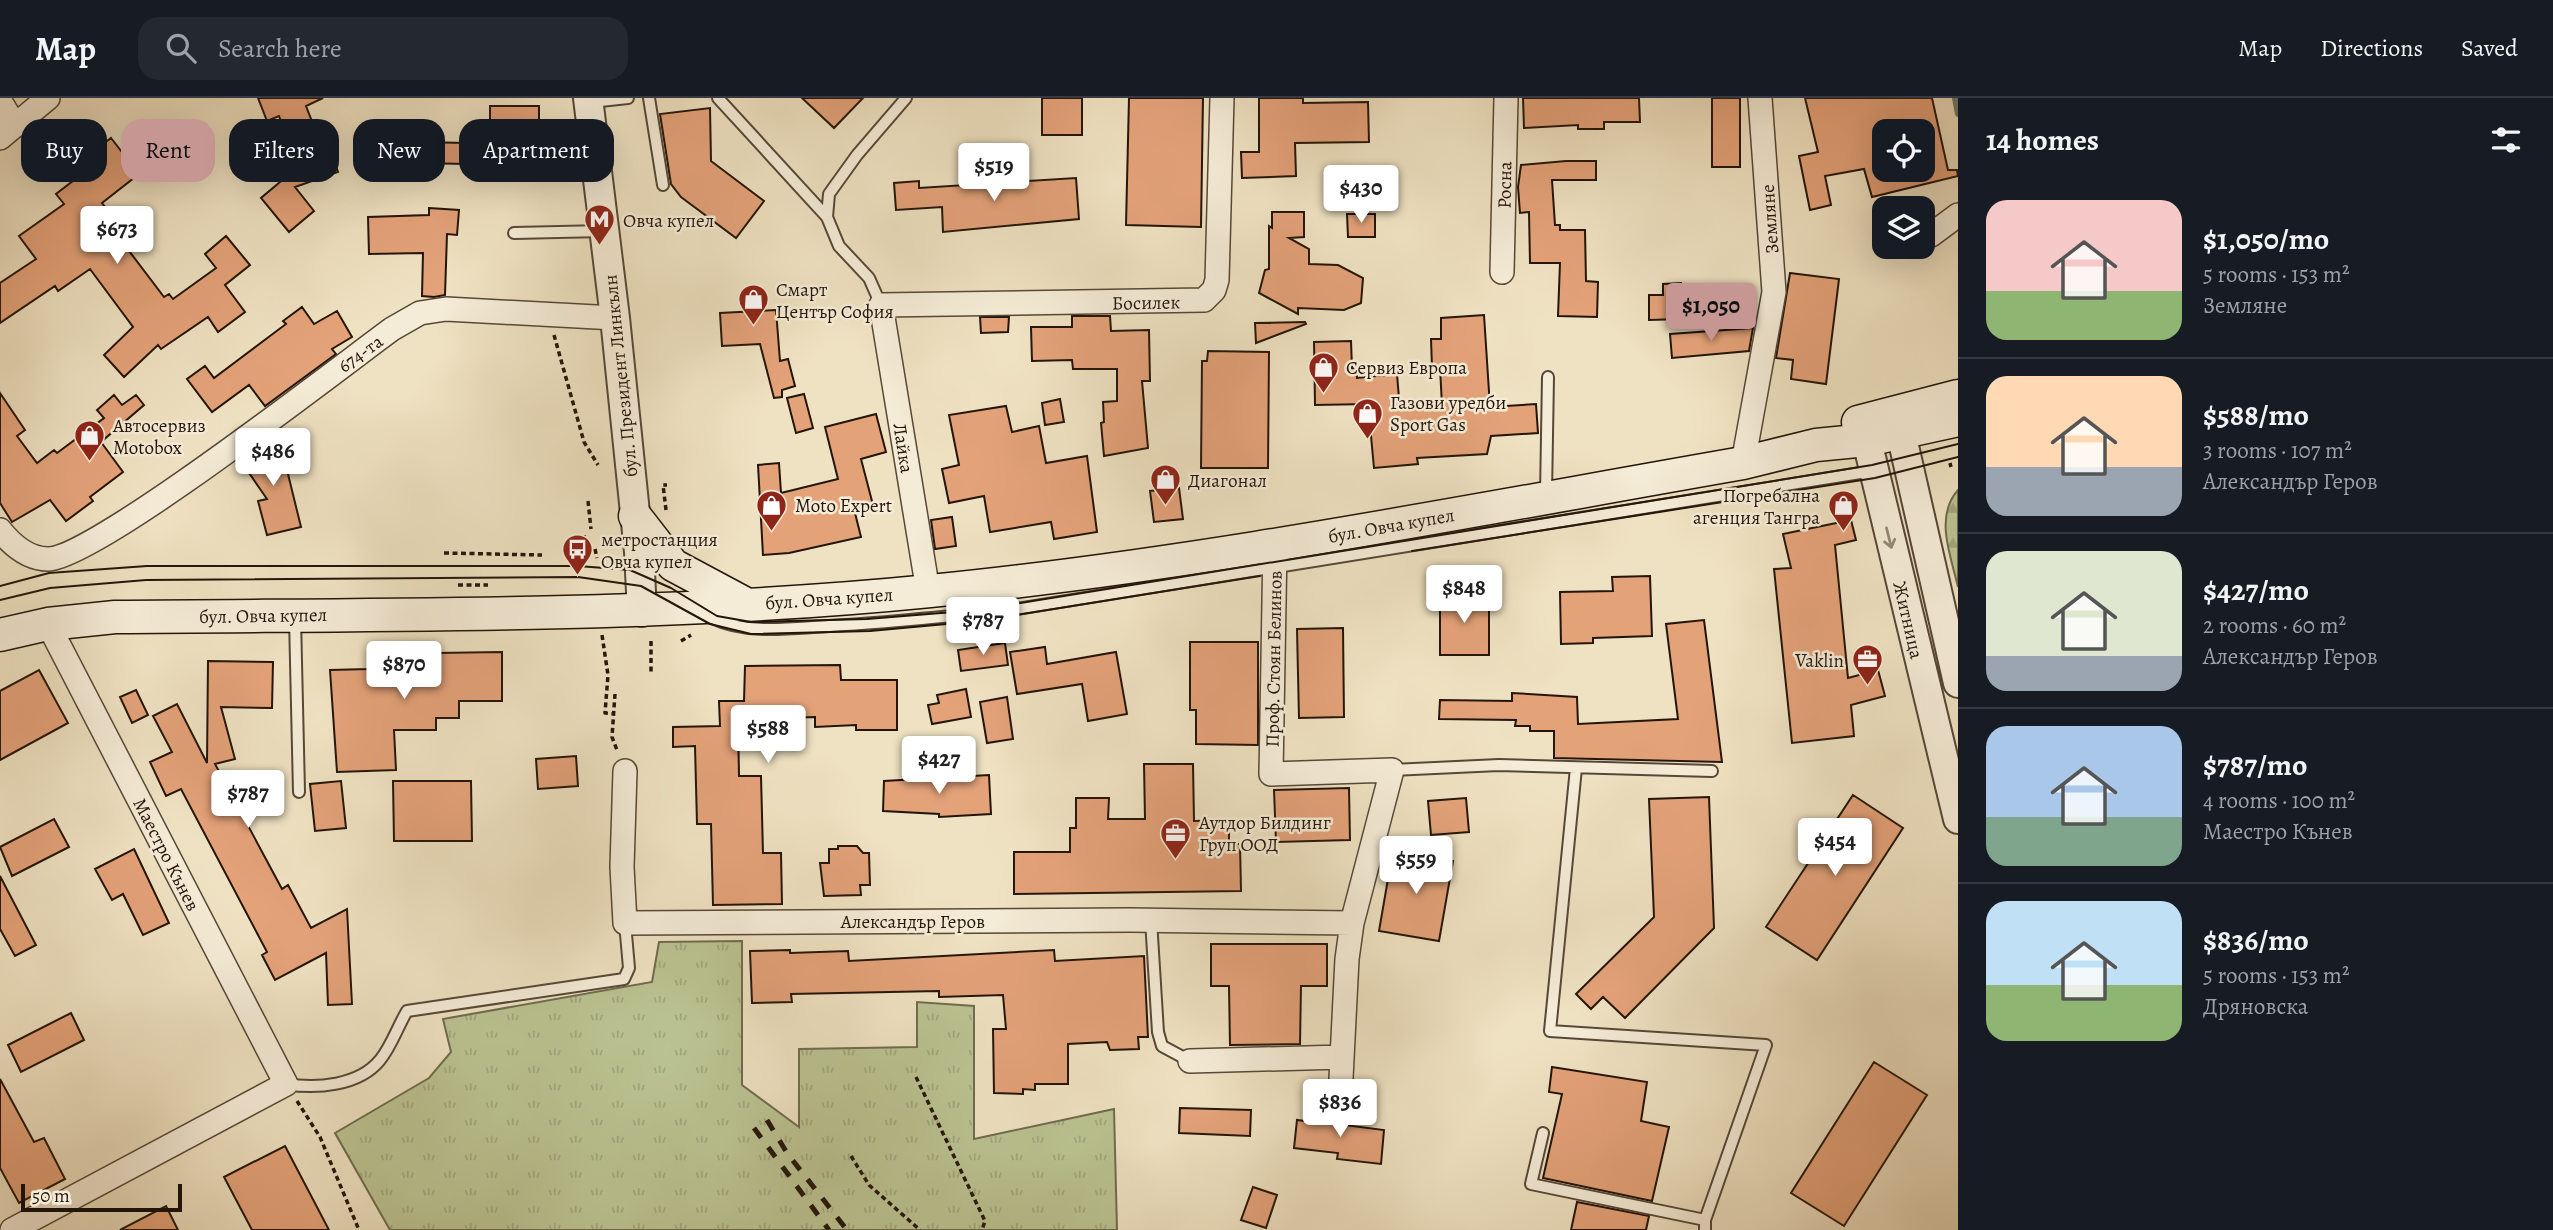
<!DOCTYPE html>
<meta charset="utf-8">
<style>
:root{--surface:#171b24;--page:#242831;--text:#f1f3f6;--muted:#9ea1a6;--line:#363941;--accent:#c59692}
body{margin:0;font-family:Alegreya,serif;background:var(--page);color:var(--text);height:100vh;display:flex;flex-direction:column;font-size:26px;white-space:nowrap}
*{box-sizing:border-box;margin:0}
p{font-size:23px;color:var(--muted)}
.icon{flex:none;width:38px;height:38px;fill:none;stroke:currentColor;stroke-width:2;stroke-linecap:round;stroke-linejoin:round}
.map{position:relative;flex:1;overflow:hidden}
.details{display:flex;flex-direction:column;background:var(--surface);width:595px}
.details>*{flex:none}
.hud{position:absolute;left:21px;top:21px;width:665px;height:63px;display:flex;gap:14px}
.fabs{position:absolute;left:1872px;top:21px;display:grid;gap:14px}
.fabs a{display:grid;place-items:center;width:63px;height:63px;border-radius:14px;background:var(--surface);box-shadow:0 7px 28px #0002;font-size:35px}
.scale{position:absolute;left:21px;bottom:18px;width:161px;box-sizing:border-box;padding-left:7px;border:4px solid #23150a;border-top:0;font-size:19px;line-height:24px;white-space:nowrap;color:#23150a;-webkit-text-stroke:5px #f5ecd7;paint-order:stroke}
.price{position:absolute;translate:-50% -60px;padding:0 16px;border-radius:7px;background:#fff;color:#222;font-size:23px;line-height:46px;filter:drop-shadow(0 2px 4px #0008)}
.price::after{content:'';position:absolute;left:50%;top:42px;width:21px;height:16px;margin-left:-10px;background:inherit;clip-path:polygon(0 0,100% 0,50% 100%)}
.price.current{background:var(--accent);color:#111}
ul{padding:0;list-style:none}
li{display:flex;align-items:center;gap:21px;height:175px;padding:0 28px}
li+li{border-top:2px solid var(--line)}
li span{display:grid;place-items:center;flex:none;width:196px;height:140px;border-radius:21px;color:#555}
li>.icon{margin-inline-start:auto}
span .icon{width:84px;height:84px;fill:#fffc;stroke-width:1}
li b{font-size:30px}
h2{display:flex;justify-content:space-between;align-items:center;height:84px;padding:0 28px;font-size:30px}
.chip{padding:0 24px;border-radius:21px;background:var(--surface);box-shadow:0 7px 28px #0002;font-size:24px;line-height:63px}
.chip.current{background:var(--accent);color:#111}
header{display:flex;align-items:center;gap:42px;box-sizing:border-box;height:98px;padding:0 35px;background:var(--surface);border-bottom:2px solid var(--line)}
header strong{font-size:33px}
nav{display:flex;gap:38px;margin-inline-start:auto;font-size:24px}
.search{width:490px;height:63px;background:var(--page);display:flex;align-items:center;gap:18px;box-sizing:border-box;padding:0 24px;border-radius:21px;color:var(--muted);font-size:26px}
main{display:flex;flex:1;min-height:0}
.map>svg:first-child{display:block}
.grass{fill:url(#grass-tufts);stroke:#6f6c4e;stroke-width:2}
.forest{fill:url(#forest-firs);stroke:#6f6c4e;stroke-width:2}
.lines{fill:none;stroke-linecap:round;stroke-linejoin:round}
.stream{stroke:#6a7b6c;stroke-width:6}
.building{fill:#e4a279;stroke:#23150a;stroke-width:2;fill-rule:evenodd}
.service-casing{stroke:#564838;stroke-width:14}
.minor-casing{stroke:#564838;stroke-width:26}
.tertiary-casing{stroke:#564838;stroke-width:32}
.secondary-casing{stroke:#23150a;stroke-width:35}
.path{stroke:#23150a;stroke-width:3.5;stroke-dasharray:5 3.5;stroke-linecap:butt}
.service{stroke:#f5ecd7;stroke-width:10}
.minor{stroke:#f5ecd7;stroke-width:23}
.tertiary{stroke:#f5ecd7;stroke-width:28}
.secondary{stroke:#f5ecd7;stroke-width:32}
.tram{stroke:#23150a;stroke-width:2}
.rail{stroke:#23150a;stroke-width:5;stroke-dasharray:12 12;stroke-linecap:butt}
.oneway{stroke:#968b7b}
.labels{text-anchor:middle;stroke-width:5;stroke-linejoin:round;paint-order:stroke}
.street-label{font-size:19px;fill:#23150a;stroke:#f5ecd7}
.poi-label{font-size:19px;fill:#23150a;stroke:#f5ecd7;text-anchor:start}
</style>
<header>
<strong>Map</strong>
<div class="search"><svg class="icon" aria-label="search" viewBox="0 0 24 24"><circle cx="10" cy="10" r="6"/><path d="M15 15l6 6"/></svg>Search here</div>
<nav><a>Map</a><a>Directions</a><a>Saved</a></nav>
</header>
<main>
<div class="map">
<svg width="1958" height="1132" viewBox="0 0 1958 1132">
<defs>
<pattern id="grass-tufts" width="24" height="20" patternUnits="userSpaceOnUse" patternTransform="scale(1.75)"><rect width="24" height="20" fill="#bbc392"/><path d="M3 7l-1-3M5 7V3M7 7l1-3M15 17l-1-3M17 17v-4M19 17l1-3" fill="none" stroke="#a0a77d"/></pattern>
<pattern id="forest-firs" width="22" height="20" patternUnits="userSpaceOnUse" patternTransform="scale(1.75)"><rect width="22" height="20" fill="#bbc392"/><path d="M5 1l3.5 6h-7zM16 11l3.5 6h-7z" fill="#a0a77d"/></pattern>
</defs>
<rect width="100%" height="100%" fill="#efe2c2"/>
<filter id="stains"><feTurbulence type="fractalNoise" baseFrequency=".00286" numOctaves="4"/><feColorMatrix values="0 0 0 0 .2 0 0 0 0 .09 0 0 0 0 .02 0 0 0 .5 -.17"/></filter>
<radialGradient id="worn" r=".72"><stop offset=".6" stop-color="#630" stop-opacity="0"/><stop offset="1" stop-color="#630" stop-opacity=".3"/></radialGradient>
<path class="grass" d="M742,843V987L799,1029V951L917,949V904L974,908V1041L1114,1011L1117,1132H390L335,1035L429,980L451,954L443,921L652,884L659,844Z"/>
<path class="forest" d="M1958,392V489C1951,458 1934,419 1958,392Z"/>
<g class="lines">
<path class="stream" d="M1955,0L1958,16"/>
</g>
<path class="building" d="M258,0H323L306,8L320,44L326,41L338,74L295,89L314,113L289,134L261,100L298,69L279,18L267,23Z
M802,0H863L834,30Z
M1042,0H1082V37H1042Z
M1129,0H1203L1201,129L1126,127Z
M1259,0H1303V5L1368,4L1369,44L1295,45L1296,78L1242,80L1241,54H1259Z
M1523,0H1639L1640,24H1604V31H1578V27L1524,30Z
M1712,0H1740V69H1712Z
M1805,0H1932L1948,72H1957L1958,78L1872,99L1864,71L1825,78L1831,107L1810,112L1799,58L1818,54ZM1885,33H1923V72H1885Z
M490,8H539V38L490,39Z
M710,10L711,63L764,103L736,140L681,99L671,86L660,16Z
M111,40L139,76L102,105L126,136L120,141L164,199L169,196L173,201L216,170L205,156L226,138L250,167L225,187L245,214L218,234L208,219L161,251L158,247L124,279L104,257L133,229L90,171L58,193L55,188L0,225V185L36,161L19,138L64,106L56,96L87,72L80,64Z
M419,44L467,45V66L419,65Z
M1566,63H1596V82H1552L1555,127H1560V132H1585L1586,183L1598,184L1597,219L1558,218L1560,165H1530L1529,114L1520,115L1518,89L1521,67Z
M1076,80L1079,121L943,134L942,109L896,112L894,85L919,83V90Z
M429,110L459,112L457,137L447,136L445,197L434,199L422,198L423,155L369,156L368,119L429,117Z
M1272,114H1304V139L1289,140L1309,151V166L1338,167L1363,180L1361,205L1344,212L1298,210V216L1259,195L1265,172L1269,171V128L1272,130Z
M1347,116H1375V139H1348Z
M1790,175L1839,181L1826,286L1791,281L1793,262L1776,260Z
M1681,185L1682,221L1649,222V197H1663V186Z
M302,209L314,226L337,213L352,239L332,251L336,256L265,308L249,287L212,314L187,281L205,268L214,280L286,226L283,223Z
M776,212L780,263L788,261L795,288L782,292V299L774,300L760,246L722,248L720,215Z
M1484,217L1490,309L1536,306L1538,335L1491,338L1487,356L1417,360L1418,366L1374,370L1368,306L1315,307L1314,244L1351,243L1352,270H1356L1357,280L1397,276L1400,312L1442,308L1440,269L1432,270L1431,241H1441V220Z
M1072,218H1110L1111,233L1149,232L1150,283H1142L1148,350L1104,358L1101,325L1104,324L1103,304L1117,303V271H1073L1072,262L1032,263L1031,229H1072Z
M980,219H1009L1008,234L981,235Z
M1305,224L1306,226L1256,245L1255,225Z
M1753,230L1749,253L1672,260L1670,236Z
M1208,253L1269,254L1268,370H1201L1202,263H1207Z
M0,295L25,332L17,338L37,365L54,352L57,355L104,320L97,312L114,297L122,307L136,297L144,307L101,344L123,374L90,399L93,403L66,423L50,402L12,424L0,405Z
M804,296L813,330L796,335L787,300Z
M1060,301L1064,324L1045,327L1042,305Z
M1006,308L1012,334L1039,328L1046,365L1087,358L1097,434L1054,441L1051,424L990,434L984,398L949,405L942,371L959,367L949,317Z
M876,316L886,354L861,361L873,407L854,411L861,439L789,455L763,457L758,367L779,365L781,395L838,381L825,329Z
M271,341L291,370L287,372L301,429L267,437L258,403L267,401L240,362Z
M1179,390L1183,421L1154,424L1150,393Z
M952,419L956,448L935,451L931,422Z
M1851,422L1856,442L1835,447L1848,580L1878,572L1885,598L1851,607L1854,638L1792,645L1774,471L1791,470L1783,436Z
M1650,478L1652,538L1593,540V545L1561,546L1560,494L1613,493L1612,479Z
M1440,496L1489,497V557H1440Z
M1704,522L1722,664L1554,660V633H1530V628H1515L1516,622L1439,621L1440,602L1512,603V595L1577,599L1578,626L1678,621L1666,526Z
M1343,530L1344,619L1299,620L1297,531Z
M1190,544H1258V647L1196,646V612H1190Z
M1005,545L1008,567L961,573L958,552Z
M1045,549L1047,566L1116,554L1127,616L1088,623L1082,586L1017,596L1010,554Z
M502,554V603H459V620H436V632H394L396,672L337,674L330,572L368,571V556Z
M208,563L273,564L272,610L221,609L235,661L215,666L282,791L288,787L311,830L347,811L352,906L328,907L326,855L275,882L262,857L267,854L181,691L166,698L150,664L172,654L153,618L177,606L207,665Z
M840,567L841,582H897V632H856V627L815,629V619L738,622L739,678H761L763,755H781L782,806L713,807L711,726H697L695,648L673,649V629L720,628L719,603H744L745,568Z
M39,572L68,625L0,662V593Z
M966,591L971,619L932,626L928,607L939,605L937,597Z
M136,592L148,617L132,625L120,599Z
M1007,599L1013,641L987,645L980,604Z
M576,658L578,688L538,691L536,661Z
M1144,666H1193L1194,723L1229,722V746H1240L1241,793L1014,796V754H1070V730H1076V700H1109L1108,721H1145Z
M989,677L991,716L939,719V716L883,713L884,683Z
M341,683L346,730L315,733L310,686Z
M393,683H471L472,743H394Z
M1349,690L1350,742L1276,744L1274,692Z
M1853,697L1903,730L1817,862L1766,829Z
M1709,699L1714,830L1625,920L1603,899L1591,911L1576,896L1654,819L1649,701Z
M1466,700L1469,734L1431,737L1428,703Z
M54,721L69,749L12,778L0,749Z
M838,748H857L863,755H869L870,787H860L861,797L824,798L820,765H829V751H838Z
M134,751L169,825L143,837L123,796L112,802L95,771Z
M1393,752L1453,763L1439,843L1379,833Z
M0,778L36,847L15,858L0,831Z
M1211,846H1327V888H1301L1300,946L1230,947L1229,888H1211Z
M790,852V855L848,853L849,863L1054,852L1055,863L1144,858L1148,939H1138L1139,951L1110,952L1107,944L1068,946V986H1035V992L1023,991V996L994,995L993,931H1006L1003,897L939,899V893L791,896L792,904L752,905L750,853Z
M71,915L84,942L21,974L8,947Z
M1874,964L1927,997L1844,1128L1791,1095Z
M1552,969L1647,984L1641,1023L1669,1029L1652,1103L1543,1080L1562,996L1549,994Z
M0,981L34,1044L44,1040L65,1081L19,1105L0,1070Z
M1180,1010L1251,1012L1250,1038L1179,1035Z
M1313,1017L1345,1020L1344,1027L1384,1032L1381,1066L1337,1061L1338,1055L1294,1050L1297,1022L1312,1024Z
M285,1048L329,1132H252L224,1079Z
M1253,1089L1277,1097L1266,1130L1241,1122Z
M1577,1104L1649,1118L1646,1132H1571Z
M166,1108L178,1132H120Z"/>
<g class="lines">
<defs>
<path id="service" d="M649,0L663,87
M718,0L827,119
M591,4L628,0
M514,135L604,133
M881,207L869,180L839,148L827,119L829,96L857,57L906,0
M1546,396L1548,279
M295,520L299,694
M712,520C747,537 791,530 829,528C892,525 954,518 1016,511L1873,373
M1576,670L1550,933L1766,947L1705,1122V1132
M1392,672L1499,667L1712,673
M1151,822L1158,934L1162,948L1190,963
M286,986C316,991 359,988 380,962C391,949 398,928 407,913L624,881L629,870L625,825
M1543,1035L1531,1086L1705,1122"/>
<path id="minor" d="M0,3L15,28
M0,40L48,0
M1931,137L1958,117
M1502,174L1506,0
M1743,365L1774,194L1760,0
M0,432C12,447 28,461 48,461C94,461 340,269 392,231L420,215L446,211L615,220
M1275,447L1271,676L1392,672L1352,825L1347,861L1341,980
M928,493L881,207L1204,202L1214,192L1217,182L1222,0
M625,673L622,769L625,825L1130,822L1352,825
M1190,963L1342,959
M12,1132L286,986L48,526"/>
<path id="tertiary" d="M588,0L615,220L639,454L642,514
M1896,313L1958,585
M1862,322L1958,721"/>
<path id="secondary" d="M1858,324L1958,298
M635,418L673,467L744,505
M0,537L48,526L115,519C387,516 659,520 930,493C1203,466 1473,412 1743,365L1816,347L1867,342L1958,322"/>
</defs>
<use href="#service" class="service-casing"/>
<use href="#minor" class="minor-casing"/>
<use href="#tertiary" class="tertiary-casing"/>
<use href="#secondary" class="secondary-casing"/>
<path class="path" d="M554,237L584,344L598,367
M1950,365L1951,369
M588,403L591,431
M666,412L663,387H667
M584,437L585,452
M600,448L616,447
M595,451L597,460
M444,455L542,457
M458,487H488
M602,537L608,577L605,615L615,616
M651,543V575
M681,543L691,537
M615,596L612,639L617,652
M916,979L985,1123L982,1132
M297,1003L320,1039L359,1132
M851,1058L869,1087L920,1132"/>
<use href="#service" class="service"/>
<use href="#minor" class="minor"/>
<use href="#tertiary" class="tertiary"/>
<use href="#secondary" class="secondary"/>
<path class="tram" d="M1412,453L1875,380L1958,359
M0,488L49,475L147,468H578L630,472L671,490L717,518L751,524L867,521L978,512L1872,367L1958,346
M0,502L50,490L146,482L578,479L641,488L710,526L751,536L870,533L979,523L1260,478"/>
<path class="rail" d="M767,1022L787,1055L847,1132
M754,1030L829,1132"/>
</g>
<defs><path id="oneway-shaft" d="M-6 0H5M1.5-3L5.5 0L1.5 3" fill="none" stroke-width="1.6" stroke-linecap="round" stroke-linejoin="round" transform="scale(1.75)"/></defs>
<use class="oneway" href="#oneway-shaft" transform="translate(1889 440) rotate(76)"/>
<defs>
<symbol id="metro-pin" viewBox="-11 -11 22 30"><path d="M0 17L-7.5 6A9.5 9.5 0 1 1 7.5 6Z" fill="#8f2418" stroke="#f5ecd7"/><path d="M-5.5 5V-5H-3L0 0L3-5H5.5V5H3V-.5L0 4L-3-.5V5Z" fill="#fff"/></symbol>
<symbol id="shop-pin" viewBox="-11 -11 22 30"><path d="M0 17L-7.5 6A9.5 9.5 0 1 1 7.5 6Z" fill="#8f2418" stroke="#f5ecd7"/><path d="M-5-2.5h2.3a2.7 3.5 0 0 1 5.4 0H5L5.5 6h-11ZM-1.5-2.5h3a1.5 2.3 0 0 0-3 0Z" fill="#fff"/></symbol>
<symbol id="bus-pin" viewBox="-11 -11 22 30"><path d="M0 17L-7.5 6A9.5 9.5 0 1 1 7.5 6Z" fill="#8f2418" stroke="#f5ecd7"/><path d="M-5-6H5V4H4V6H2V4H-2V6H-4V4H-5ZM-3.5-4V0h7V-4ZM-3.5 1.2v1.5H-2V1.2ZM2 1.2v1.5H3.5V1.2Z" fill="#fff"/></symbol>
<symbol id="office-pin" viewBox="-11 -11 22 30"><path d="M0 17L-7.5 6A9.5 9.5 0 1 1 7.5 6Z" fill="#8f2418" stroke="#f5ecd7"/><path d="M-6-3h4V-5.5h4V-3h4V5H-6ZM-1-4.5V-3h2v-1.5ZM-6 0V1H6V0Z" fill="#fff"/></symbol>
</defs>
<g fill-rule="evenodd">
<use href="#metro-pin" x="582" y="104" width="35" height="47"/>
<use href="#shop-pin" x="736" y="184" width="35" height="47"/>
<use href="#shop-pin" x="1306" y="252" width="35" height="47"/>
<use href="#shop-pin" x="1350" y="298" width="35" height="47"/>
<use href="#shop-pin" x="72" y="320" width="35" height="47"/>
<use href="#shop-pin" x="1148" y="364" width="35" height="47"/>
<use href="#shop-pin" x="754" y="390" width="35" height="47"/>
<use href="#shop-pin" x="1826" y="390" width="35" height="47"/>
<use href="#bus-pin" x="560" y="434" width="35" height="47"/>
<use href="#office-pin" x="1850" y="544" width="35" height="47"/>
<use href="#office-pin" x="1158" y="718" width="35" height="47"/>
</g>
<g class="labels">
<g class="street-label">
<text transform="translate(1504 87) rotate(-89)" y="7">Росна</text>
<text transform="translate(1769 121) rotate(-94)" y="7">Земляне</text>
<text transform="translate(1146 204) rotate(-1)" y="7">Босилек</text>
<text transform="translate(360 255) rotate(-36)" y="7">674-та</text>
<text transform="translate(620 278) rotate(-96)" y="7">бул. Президент Линкълн</text>
<text transform="translate(904 350) rotate(81)" y="7">Лайка</text>
<text transform="translate(1391 427) rotate(-10)" y="7">бул. Овча купел</text>
<text transform="translate(829 500) rotate(-4)" y="7">бул. Овча купел</text>
<text transform="translate(263 517) rotate(-1)" y="7">бул. Овча купел</text>
<text transform="translate(1909 522) rotate(77)" y="7">Житница</text>
<text transform="translate(1273 561) rotate(-89)" y="7">Проф. Стоян Белинов</text>
<text transform="translate(167 756) rotate(63)" y="7">Маестро Кънев</text>
<text x="913" y="830">Александър Геров</text>
</g>
<g class="poi-label">
<text x="623" y="129">Овча купел</text>
<text x="776" y="198">Смарт<tspan x="776" dy="22">Център София</tspan></text>
<text x="1346" y="276">Сервиз Европа</text>
<text x="1390" y="311">Газови уредби<tspan x="1390" dy="22">Sport Gas</tspan></text>
<text x="113" y="334">Автосервиз<tspan x="113" dy="22">Motobox</tspan></text>
<text x="1188" y="389">Диагонал</text>
<text x="1820" y="404" text-anchor="end">Погребална<tspan x="1820" dy="22">агенция Тангра</tspan></text>
<text x="795" y="414">Moto Expert</text>
<text x="601" y="448">метростанция<tspan x="601" dy="22">Овча купел</tspan></text>
<text x="1844" y="569" text-anchor="end">Vaklin</text>
<text x="1199" y="731">Аутдор Билдинг<tspan x="1199" dy="22">Груп ООД</tspan></text>
</g>
</g>
<rect width="100%" height="100%" filter="url(#stains)"/>
<rect width="100%" height="100%" fill="url(#worn)"/>
</svg>
<div class="fabs">
<a><svg class="icon" aria-label="locate" viewBox="0 0 24 24"><circle cx="12" cy="12" r="6"/><path d="M12 2v4M12 18v4M2 12h4M18 12h4"/></svg></a>
<a><svg class="icon" aria-label="layers" viewBox="0 0 24 24"><path d="M12 4l9 5-9 5-9-5zM3 14l9 5 9-5"/></svg></a>
</div>
<div class="scale">50 m</div>
<b class="price" style="left:994px;top:105px">$519</b>
<b class="price" style="left:1361px;top:127px">$430</b>
<b class="price" style="left:117px;top:168px">$673</b>
<b class="price current" style="left:1711px;top:245px">$1,050</b>
<b class="price" style="left:273px;top:390px">$486</b>
<b class="price" style="left:1464px;top:527px">$848</b>
<b class="price" style="left:983px;top:559px">$787</b>
<b class="price" style="left:404px;top:603px">$870</b>
<b class="price" style="left:768px;top:667px">$588</b>
<b class="price" style="left:939px;top:698px">$427</b>
<b class="price" style="left:248px;top:732px">$787</b>
<b class="price" style="left:1835px;top:780px">$454</b>
<b class="price" style="left:1416px;top:798px">$559</b>
<b class="price" style="left:1340px;top:1041px">$836</b>
<div class="hud">
<a class="chip">Buy</a>
<a class="chip current">Rent</a>
<a class="chip">Filters</a>
<a class="chip">New</a>
<a class="chip">Apartment</a>
</div>
</div>
<section class="details">
<h2>14 homes<svg class="icon" aria-label="filters" viewBox="0 0 24 24"><path d="M4 7h16M4 17h16"/><circle cx="9" cy="7" r="2"/><circle cx="15" cy="17" r="2"/></svg></h2>
<ul>
<li><span style="background:linear-gradient(#f6c9c9 65%,#8fb573 0)"><svg class="icon" aria-label="home" viewBox="0 0 24 24"><path d="M3 11l9-7 9 7M6 9v11h12V9"/></svg></span><div><b>$1,050/mo</b><p>5 rooms · 153 m²</p><p>Земляне</p></div></li>
<li><span style="background:linear-gradient(#ffd9b3 65%,#9aa5b1 0)"><svg class="icon" aria-label="home" viewBox="0 0 24 24"><path d="M3 11l9-7 9 7M6 9v11h12V9"/></svg></span><div><b>$588/mo</b><p>3 rooms · 107 m²</p><p>Александър Геров</p></div></li>
<li><span style="background:linear-gradient(#dfe7d0 75%,#9aa5b1 0)"><svg class="icon" aria-label="home" viewBox="0 0 24 24"><path d="M3 11l9-7 9 7M6 9v11h12V9"/></svg></span><div><b>$427/mo</b><p>2 rooms · 60 m²</p><p>Александър Геров</p></div></li>
<li><span style="background:linear-gradient(#a9c7e8 65%,#7fa58c 0)"><svg class="icon" aria-label="home" viewBox="0 0 24 24"><path d="M3 11l9-7 9 7M6 9v11h12V9"/></svg></span><div><b>$787/mo</b><p>4 rooms · 100 m²</p><p>Маестро Кънев</p></div></li>
<li><span style="background:linear-gradient(#bfe0f5 60%,#8fb573 0)"><svg class="icon" aria-label="home" viewBox="0 0 24 24"><path d="M3 11l9-7 9 7M6 9v11h12V9"/></svg></span><div><b>$836/mo</b><p>5 rooms · 153 m²</p><p>Дряновска</p></div></li>
</ul>
</section>
</main>
